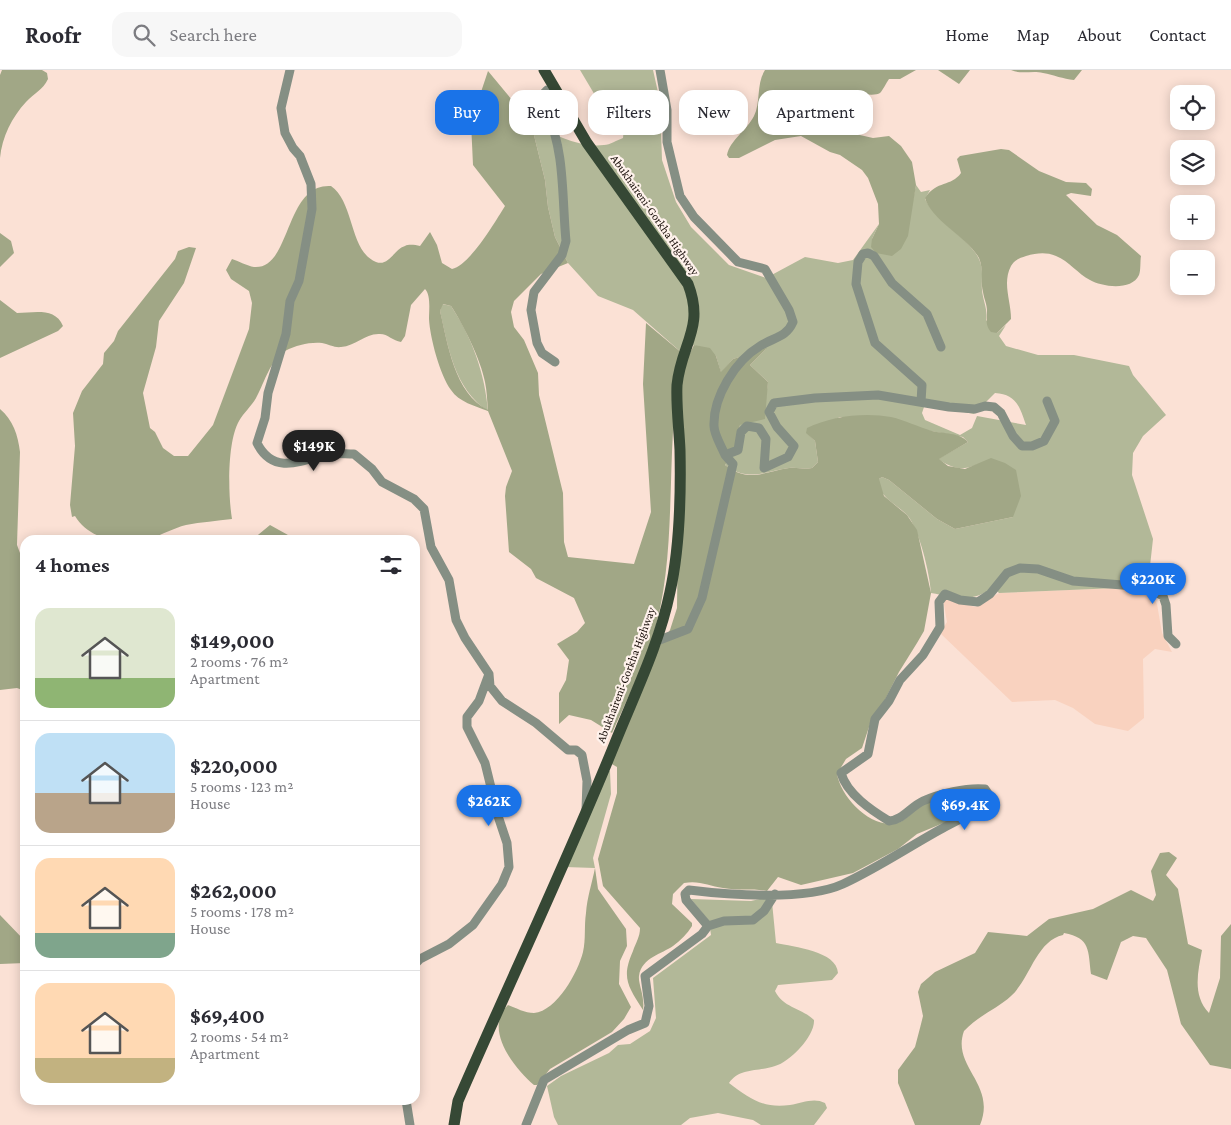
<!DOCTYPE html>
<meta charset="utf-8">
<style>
:root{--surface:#fff;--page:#f7f7f7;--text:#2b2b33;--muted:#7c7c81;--line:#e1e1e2;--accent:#1a73e8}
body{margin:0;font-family:"Crimson Pro",serif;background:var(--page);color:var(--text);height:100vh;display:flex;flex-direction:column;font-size:19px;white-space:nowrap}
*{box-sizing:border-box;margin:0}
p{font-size:16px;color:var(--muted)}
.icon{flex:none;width:28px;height:28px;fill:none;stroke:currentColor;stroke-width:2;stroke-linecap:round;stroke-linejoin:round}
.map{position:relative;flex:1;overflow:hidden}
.details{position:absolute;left:20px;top:465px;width:400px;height:570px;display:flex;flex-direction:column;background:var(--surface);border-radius:15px;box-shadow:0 2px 12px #0003}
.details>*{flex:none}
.hud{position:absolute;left:435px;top:20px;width:475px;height:45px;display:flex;gap:10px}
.fabs{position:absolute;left:1170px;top:15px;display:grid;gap:10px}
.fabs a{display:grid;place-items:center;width:45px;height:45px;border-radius:10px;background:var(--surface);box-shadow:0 2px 12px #0003;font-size:25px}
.price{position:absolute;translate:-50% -42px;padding:0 11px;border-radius:18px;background:var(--accent);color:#fff;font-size:16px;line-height:32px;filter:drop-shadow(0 1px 2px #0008)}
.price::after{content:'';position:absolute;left:50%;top:30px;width:15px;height:11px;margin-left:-8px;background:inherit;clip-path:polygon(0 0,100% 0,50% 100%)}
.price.selected{background:#222;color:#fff}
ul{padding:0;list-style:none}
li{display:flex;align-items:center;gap:15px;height:125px;padding:0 15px}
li+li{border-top:1px solid var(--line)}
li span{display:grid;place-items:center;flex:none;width:140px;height:100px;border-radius:15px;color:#555}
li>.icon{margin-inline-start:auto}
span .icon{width:60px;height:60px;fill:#fffc;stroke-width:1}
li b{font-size:21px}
h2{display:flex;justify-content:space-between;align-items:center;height:60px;padding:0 15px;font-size:21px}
.pill{padding:0 18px;border-radius:15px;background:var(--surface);box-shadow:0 2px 12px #0003;font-size:18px;line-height:45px}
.pill.selected{background:var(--accent);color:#fff}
header{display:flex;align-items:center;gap:30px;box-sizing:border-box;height:70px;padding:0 25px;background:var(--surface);border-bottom:1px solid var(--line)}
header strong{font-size:24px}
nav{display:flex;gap:28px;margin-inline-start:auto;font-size:18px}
.search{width:350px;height:45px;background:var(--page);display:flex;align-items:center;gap:12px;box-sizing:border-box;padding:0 18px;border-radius:15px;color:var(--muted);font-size:19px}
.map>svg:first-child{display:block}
.built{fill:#f9d2bf}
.green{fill:#b2b898;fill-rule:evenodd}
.forest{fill:#a1a786;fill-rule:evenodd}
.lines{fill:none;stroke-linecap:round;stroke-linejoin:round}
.minor{stroke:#858f84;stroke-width:9}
.major{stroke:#364835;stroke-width:11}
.labels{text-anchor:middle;stroke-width:4.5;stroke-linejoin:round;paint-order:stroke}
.street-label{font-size:12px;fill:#190f0a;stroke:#fff2ec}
</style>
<header>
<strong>Roofr</strong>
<div class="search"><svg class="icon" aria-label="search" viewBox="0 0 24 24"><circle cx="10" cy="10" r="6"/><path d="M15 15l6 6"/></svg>Search here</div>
<nav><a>Home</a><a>Map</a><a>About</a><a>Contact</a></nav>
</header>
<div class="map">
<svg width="1231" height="1055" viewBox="0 0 1231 1055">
<rect width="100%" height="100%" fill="#fbe1d5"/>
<path class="built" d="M1138,505L1157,534L1162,563L1172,582L1155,579L1143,589L1144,648L1128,661L1095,654L1073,638L1055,630L1012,632L940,563L947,552L943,529L953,530L975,537L999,523L1117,518Z"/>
<path class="green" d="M580,0H653L660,31L662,90L676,132L691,157L729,195L766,208L805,187L838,193L853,190L879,154L872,169L911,139L916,115L921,122L930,120L925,129C937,153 970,169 979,189C984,200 981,209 982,220C983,231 988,239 986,250L997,263L1006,255L999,266L1006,276L1038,285H1074L1129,296L1133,305L1166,345L1143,366L1133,383L1132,405L1153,469L1150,496L1117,518L999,523L993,517C972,534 956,527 931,523C930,504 919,458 907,445C897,434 877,427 879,409L882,407L889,410L937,449L955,459L1013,447L991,389C969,398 960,404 938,389L968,372L963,367L855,347H840L807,363L815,371L818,392L812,398C804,400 798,397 789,398C763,402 748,412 725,395L735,381L740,355L766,327L768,312L750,295L766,279L733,289L721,303L716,286L694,275L682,283L633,240L598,226L568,193L555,167L548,137L545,110L531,53C554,64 578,78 604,75C610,75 617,70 623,68L625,47L616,30L599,32ZM995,323C1016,324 1020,337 1026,355L977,346L972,358L960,365L925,350L922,343L924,337L929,335L974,344Z
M442,234L451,236C472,267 485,304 488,341C454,319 448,276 440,241Z
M605,701H610L611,724L593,788L595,798L565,797Z
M776,825L772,832L776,873C794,877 837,881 838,903L832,910L778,915L775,921C783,938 802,938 814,950C815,966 790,992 775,996C759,1002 740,997 729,1013C749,1028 763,1039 790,1035C802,1033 814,1027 825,1033L827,1038L814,1055H761L753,1050L718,1043L690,1048L681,1055H558L554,1047L547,1016L561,1006L609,983L618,975L630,974L650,961L656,948L653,908L711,865L709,851L691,829L751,831Z"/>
<path class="forest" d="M2,0H42L47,3L48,9C43,20 34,23 26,32C12,47 2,67 0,88V5Z
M765,0H916L900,9H889C886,13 883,20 880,23C873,28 844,20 833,21L823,31L828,47L851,63L873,68L889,66L901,76L912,92L916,115L908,166L901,179L892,186L876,183L871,177L872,169L879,154L878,134L868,108L862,100L840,85L830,82L801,66L775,70L739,88H729L727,85C730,70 747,60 754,46C761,32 756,14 765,0Z
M938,0H970L959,14Z
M1011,0H1082L1074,10C1063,9 1054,5 1043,3C1032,0 1022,5 1011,0Z
M488,1L531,53L545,110L548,137L555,167L568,193L541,204L514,231L511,242L514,257L524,270L538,303L539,325L563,423L564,472L568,487L634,494L651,442L643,314L646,253L682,283C679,309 675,335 673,362C669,428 673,505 652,569C641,601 626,632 612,663L591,650L569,645L559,654V623L566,610L569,590L557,574L577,562L585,553L574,528L536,508L531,499L509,482L505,426L506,417L512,401L488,341C475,336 459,332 451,320C440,305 430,268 429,249C429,240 431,225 425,219L411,235L405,266L401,272C393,271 388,264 380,264C365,263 356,276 341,277C335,278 328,274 322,273C309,272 297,275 285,281C270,291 265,311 257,326C253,335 244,342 239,351C227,372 228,425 232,449C217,451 201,452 186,455C173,458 163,465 150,468C124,475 90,471 75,446L72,447L70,435L75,376L73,343L82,321L103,294L104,283L114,271L118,261L175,189L178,181L189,177L196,178L184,213L159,251L156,277L143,323L150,358L155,362L163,378L174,386H188L213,355L249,259L252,233L249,221L231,209L226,200L232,189C239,191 247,196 254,197C292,200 284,113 331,116C355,133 349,181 376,192C389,197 394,179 405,176C409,174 415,175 420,176L430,162L437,175L442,193L452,199C470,195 495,152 505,136L473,95L471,52ZM443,234L451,236C463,254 481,290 485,312C487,321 487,331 488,340C454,323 448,274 440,241Z
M1001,79L1009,80L1039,101L1066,112L1086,113L1092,119L1091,126L1071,123L1066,125L1097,155L1117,165L1141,186C1140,191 1141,200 1139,205C1132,221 1102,217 1090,210C1078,204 1069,191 1056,186C1046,182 1037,183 1026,186C1020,188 1014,190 1011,196C1002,213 1011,231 1011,249L997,263L991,262C985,255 987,250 987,241C987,234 984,229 983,222C980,210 984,200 979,188C968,168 931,150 925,128C937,110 951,117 961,103L957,89L960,86Z
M0,163L11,171L14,183L0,197Z
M0,230L17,243C34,243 55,237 63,256L58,261L0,288Z
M694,275L710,278L716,286L721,302L733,289L767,278L750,295L768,312L765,349L740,355L735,381L725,395C748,413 763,402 789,398C798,397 804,400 812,398L818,392L815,371L806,363L807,358C831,346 865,342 891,347C905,350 918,357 932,361C944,364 959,362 968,372L939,389L948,396L965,399L991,388L1005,393L1016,400L1021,426L1013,447L955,459L937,449L889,410L882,407L879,409L884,426L907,445L917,460L931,523L924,561L917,573L899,602L885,630L872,648L862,678L846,689L837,704C841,727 870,759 897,753C908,750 916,737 926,732C943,725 965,723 983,721L989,728L987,735L917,764L898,779L853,803L801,815L778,807L767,821C752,818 738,821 723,818C709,816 699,810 684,813L673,824L672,834L692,853V856C687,864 681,870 673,876C662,884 642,887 639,906C638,914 645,926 643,940C628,916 621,908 633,881C636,872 640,867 640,858L603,816L598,789L617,723V697L610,693L652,588L670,560L677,538L680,303Z
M0,339C13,350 18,365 20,382L17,475L20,483L25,486V621L17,618L0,620Z
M270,455L297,470H252Z
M1169,782L1177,788L1166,805L1178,819L1188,874L1202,880C1198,902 1192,925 1209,943L1220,908L1221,866L1231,854V999L1210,995L1181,954L1167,900L1146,868L1133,866L1121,872L1107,910L1091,904C1088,881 1091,868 1064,863L1063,865C1036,871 1030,909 1011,926C997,939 979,945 964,961C951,997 997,1014 980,1055H915L898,1013V1000L915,977L920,958L923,946L918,922L921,914L935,902L975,883L988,862L1027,866L1049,849L1093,839L1131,820L1153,831L1156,825L1151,801L1160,783Z
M595,798L598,819L626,859L627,876L620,891L619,914L631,937L624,949L612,962L550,999L537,1015H534C514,998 483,959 508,935C516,938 525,943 534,943C557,941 578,902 583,882C586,869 584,856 586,843C587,828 592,813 595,798Z
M0,845L25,871V893L0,894Z"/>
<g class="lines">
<path class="minor" d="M290,0L281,38L285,63L293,78L300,86L311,114L312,139L299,211L290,231L286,264L268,323L265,348L257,373C272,403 297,393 322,385C332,382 344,384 354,384L372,399L382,412L414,429L424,439L431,477L449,510L456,550L465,568L489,604L490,616L502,631L536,653L568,680H576L582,685L587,711L586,740
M660,0L667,40V72L680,126L694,147L738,192L765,199L789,240L793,252C786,268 774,267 760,276C735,291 713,327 714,356C714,365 722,377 725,385L738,380L741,362L747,356L759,358L766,369L764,398L788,387L794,376L777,357L769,342L774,333L815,328L878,325L949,337L975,339L985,336L994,337L1001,343L1013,366L1022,376H1032L1044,371L1055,351L1047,331
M555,292L542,283L537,273L531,240L534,222L562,185L566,171C562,131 565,79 547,44C542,34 538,28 547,20L557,21
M921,332L922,315L875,273L856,214L858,192L863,184L868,183L874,186L892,213L927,244L941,277
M657,571L688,559L702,528L733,394L725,385
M708,856L724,851L753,850L764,841L775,824
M415,894L420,889L449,874L473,855L502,814L509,797L507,773L498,746L485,693L467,657V647L479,631L489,604
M406,1030L410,1055
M526,1055L544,1010L628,960L645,953L649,936L645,906L702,864L708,856L686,830L685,824L689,820C729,825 806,831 843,814C893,791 937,756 988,737L991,728L985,719C967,717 939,724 923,731C910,737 903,750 889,751C871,740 847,724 841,703L868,684L875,649L889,631L900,610L923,585L940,557L939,532L945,524L960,530L978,532L990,524L1007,503L1020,498L1038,499L1073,511L1147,517L1163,526L1166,535L1168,566L1176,574"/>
<path class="major" d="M454,1055L458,1031C510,911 566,794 615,673C635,623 659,575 670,522C680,477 681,426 680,380C679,358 676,336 677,315C681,274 705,258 688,214L587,73L544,0"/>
</g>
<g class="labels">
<g class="street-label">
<text transform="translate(655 145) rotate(55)" y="4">Abukhaireni-Gorkha Highway</text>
<text transform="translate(626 605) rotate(-69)" y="4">Abukhaireni-Gorkha Highway</text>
</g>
</g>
</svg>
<div class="fabs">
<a><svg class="icon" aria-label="locate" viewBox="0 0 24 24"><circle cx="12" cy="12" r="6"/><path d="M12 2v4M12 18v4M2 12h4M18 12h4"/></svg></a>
<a><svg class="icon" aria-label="layers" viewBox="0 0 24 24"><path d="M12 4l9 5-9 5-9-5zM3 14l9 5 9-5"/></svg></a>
<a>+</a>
<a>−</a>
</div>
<b class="price selected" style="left:314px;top:402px">$149K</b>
<b class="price" style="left:1153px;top:535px">$220K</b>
<b class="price" style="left:489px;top:757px">$262K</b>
<b class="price" style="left:965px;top:761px">$69.4K</b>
<div class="hud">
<a class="pill selected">Buy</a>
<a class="pill">Rent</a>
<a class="pill">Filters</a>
<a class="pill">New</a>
<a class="pill">Apartment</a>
</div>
<section class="details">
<h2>4 homes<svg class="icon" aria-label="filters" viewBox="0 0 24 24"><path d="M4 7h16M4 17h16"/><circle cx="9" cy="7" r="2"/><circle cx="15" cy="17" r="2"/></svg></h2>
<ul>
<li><span style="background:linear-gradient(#dfe7d0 70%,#8fb573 0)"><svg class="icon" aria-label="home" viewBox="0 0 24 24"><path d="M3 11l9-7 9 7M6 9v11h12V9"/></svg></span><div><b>$149,000</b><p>2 rooms · 76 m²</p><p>Apartment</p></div></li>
<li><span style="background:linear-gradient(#bfe0f5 60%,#b9a48a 0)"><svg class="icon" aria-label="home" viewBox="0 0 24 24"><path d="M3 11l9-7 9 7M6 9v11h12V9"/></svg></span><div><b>$220,000</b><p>5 rooms · 123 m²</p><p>House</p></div></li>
<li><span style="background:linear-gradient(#ffd9b3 75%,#7fa58c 0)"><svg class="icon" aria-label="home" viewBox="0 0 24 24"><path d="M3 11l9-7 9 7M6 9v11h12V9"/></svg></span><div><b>$262,000</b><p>5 rooms · 178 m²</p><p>House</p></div></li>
<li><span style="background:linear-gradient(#ffd9b3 75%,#c2b280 0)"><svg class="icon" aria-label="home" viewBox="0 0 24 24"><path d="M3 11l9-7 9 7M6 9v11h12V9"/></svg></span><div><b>$69,400</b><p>2 rooms · 54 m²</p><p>Apartment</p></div></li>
</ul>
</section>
</div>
